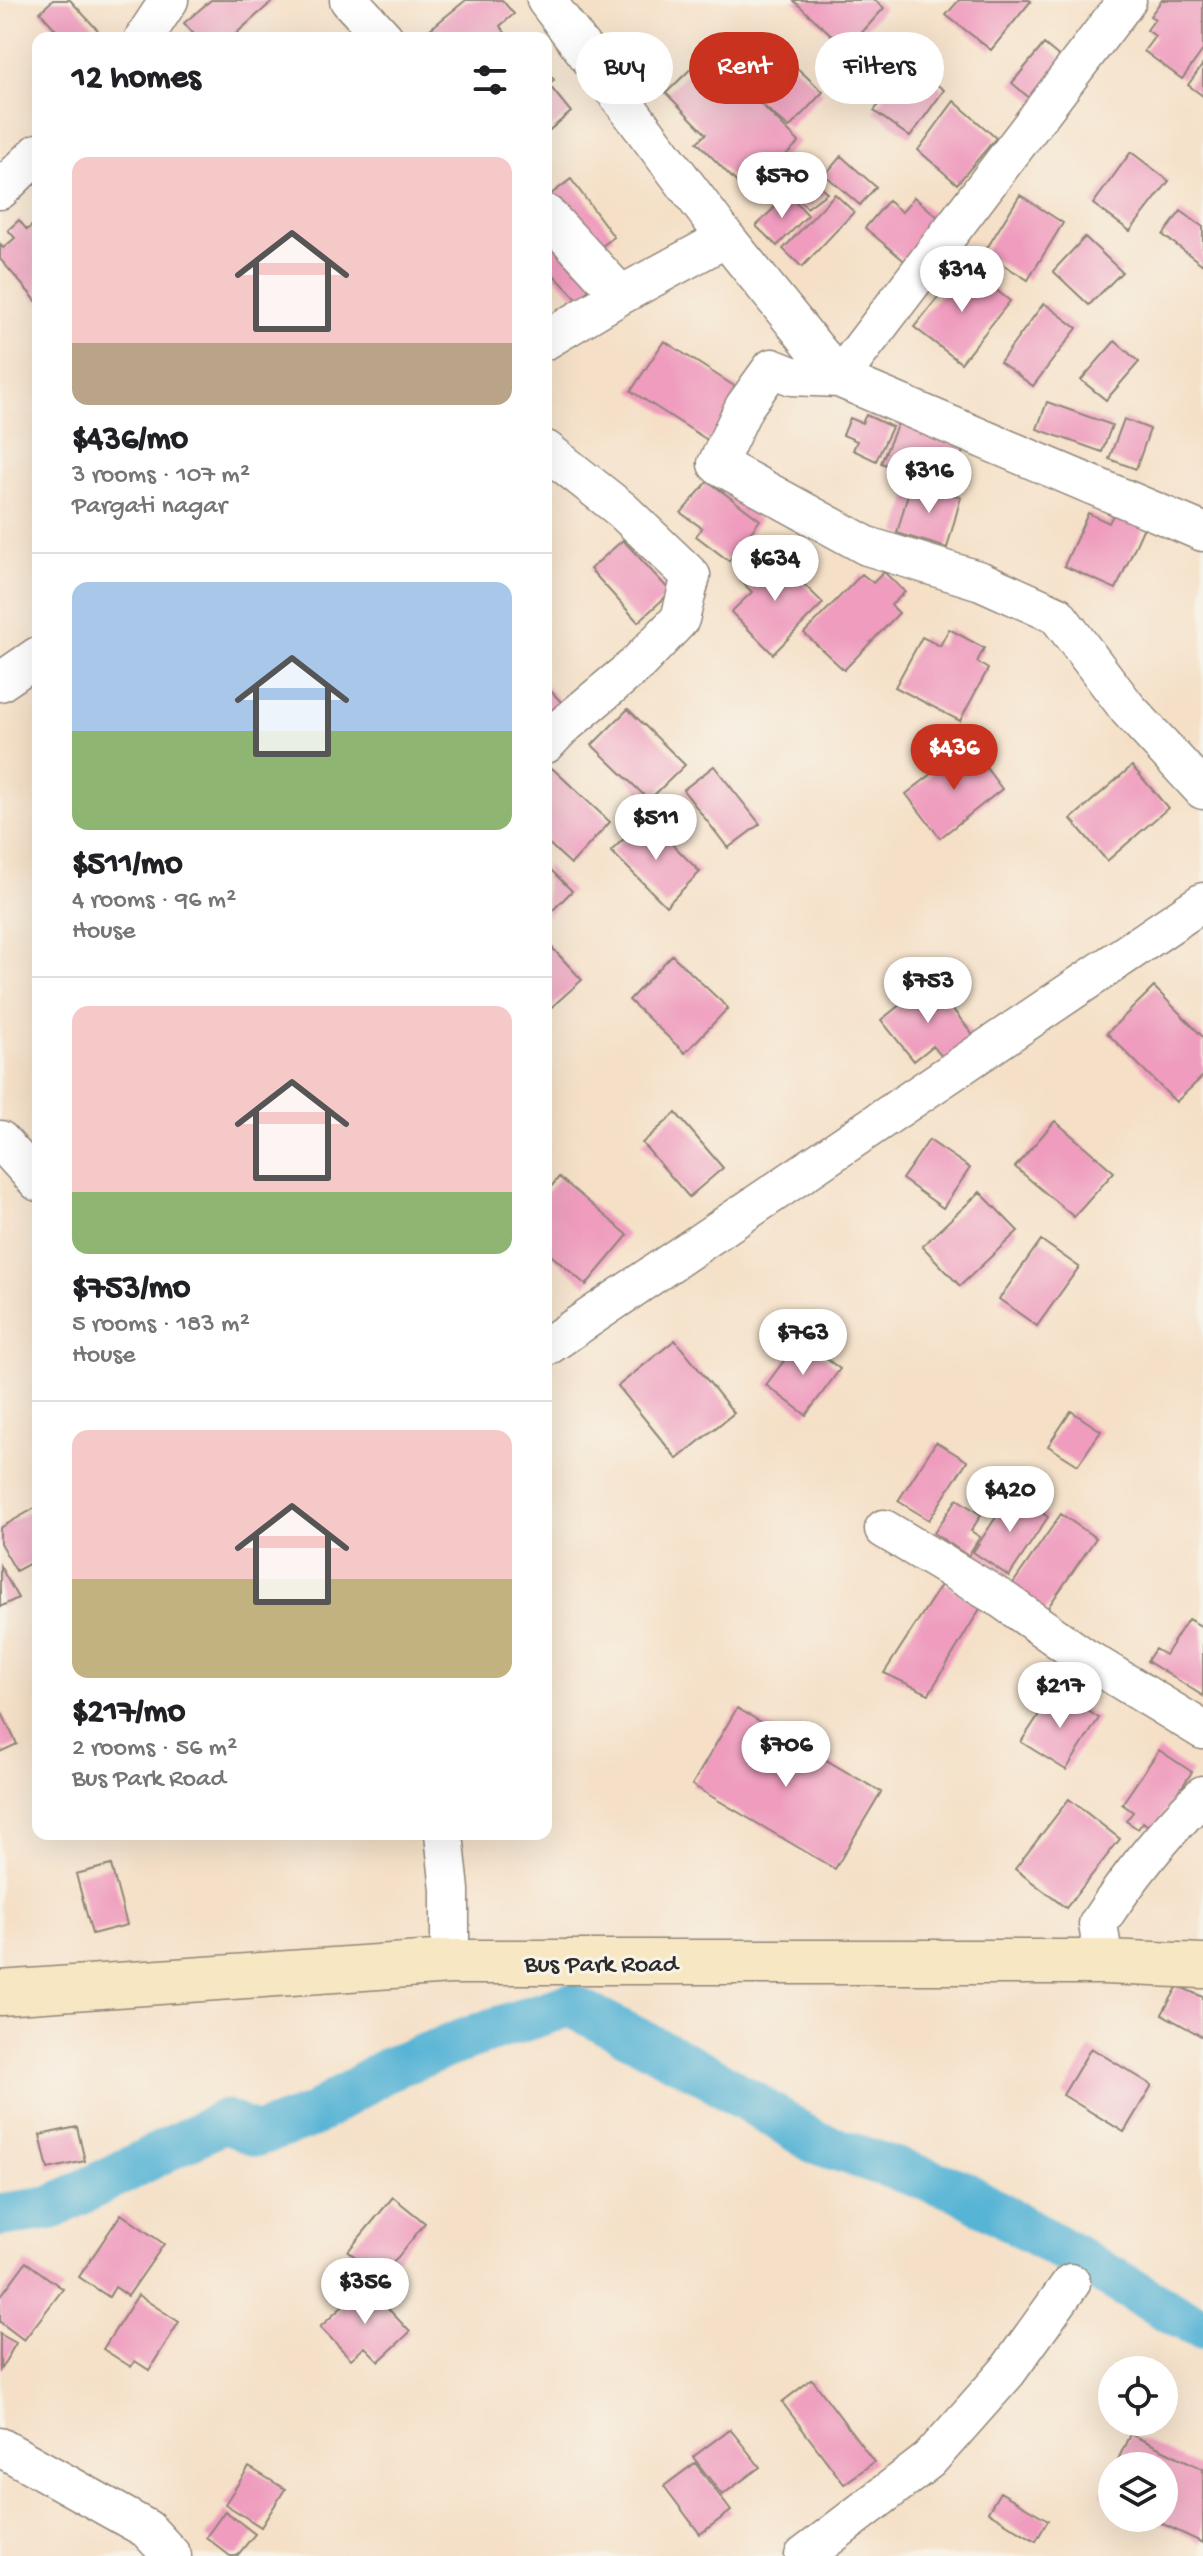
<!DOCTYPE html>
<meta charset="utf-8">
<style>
:root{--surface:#fff;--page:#f2f2f2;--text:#202124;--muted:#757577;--line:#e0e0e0;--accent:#c8321e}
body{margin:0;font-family:"Gochi Hand",sans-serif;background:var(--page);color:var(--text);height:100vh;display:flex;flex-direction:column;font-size:30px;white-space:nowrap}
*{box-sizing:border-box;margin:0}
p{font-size:26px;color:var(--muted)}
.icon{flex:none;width:44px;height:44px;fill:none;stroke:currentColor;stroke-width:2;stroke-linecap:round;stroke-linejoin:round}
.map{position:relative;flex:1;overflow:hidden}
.panel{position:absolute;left:32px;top:32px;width:520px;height:1808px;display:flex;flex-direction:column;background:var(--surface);border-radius:16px;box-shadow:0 8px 32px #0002}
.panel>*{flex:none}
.hud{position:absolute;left:576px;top:32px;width:506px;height:72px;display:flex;gap:16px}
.fabs{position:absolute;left:1098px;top:2356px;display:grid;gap:16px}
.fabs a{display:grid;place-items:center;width:80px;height:80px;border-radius:50%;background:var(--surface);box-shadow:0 8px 32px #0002;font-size:40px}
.price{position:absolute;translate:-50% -68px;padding:0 18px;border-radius:28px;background:#fff;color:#222;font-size:26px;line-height:52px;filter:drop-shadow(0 2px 4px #0008)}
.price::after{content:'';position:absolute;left:50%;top:48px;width:24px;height:18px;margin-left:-12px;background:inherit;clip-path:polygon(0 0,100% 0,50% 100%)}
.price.selected{background:var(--accent);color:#fff}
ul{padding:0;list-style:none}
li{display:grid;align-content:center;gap:16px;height:424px;padding:0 40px}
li+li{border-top:2px solid var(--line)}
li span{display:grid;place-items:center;height:248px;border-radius:16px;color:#555}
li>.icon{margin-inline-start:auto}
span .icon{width:144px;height:144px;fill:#fffc;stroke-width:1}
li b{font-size:34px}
h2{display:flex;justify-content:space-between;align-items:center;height:96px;padding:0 40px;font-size:34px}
.tag{padding:0 28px;border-radius:36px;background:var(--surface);box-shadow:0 8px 32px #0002;font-size:28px;line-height:72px}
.tag.selected{background:var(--accent);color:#fff}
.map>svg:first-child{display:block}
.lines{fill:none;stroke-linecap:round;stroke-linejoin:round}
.canal{stroke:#57b4d5;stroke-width:44}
.building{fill:#ef9cbe}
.minor-casing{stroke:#908679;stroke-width:41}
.secondary-casing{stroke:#908679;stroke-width:47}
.minor{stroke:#fff;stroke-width:38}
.secondary{stroke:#f7e8c3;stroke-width:44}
.labels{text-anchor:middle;stroke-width:6;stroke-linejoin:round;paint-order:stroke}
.street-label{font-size:26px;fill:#2b2b2b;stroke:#f7f3e8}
</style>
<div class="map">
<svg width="1203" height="2556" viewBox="0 0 1203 2556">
<rect width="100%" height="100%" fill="#f7f3e8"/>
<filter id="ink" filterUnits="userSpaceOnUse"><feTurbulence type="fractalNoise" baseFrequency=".0125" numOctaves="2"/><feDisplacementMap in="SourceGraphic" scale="16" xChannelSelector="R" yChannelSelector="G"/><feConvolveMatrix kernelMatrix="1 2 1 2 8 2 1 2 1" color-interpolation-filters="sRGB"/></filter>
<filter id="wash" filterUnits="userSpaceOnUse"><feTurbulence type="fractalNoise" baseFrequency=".006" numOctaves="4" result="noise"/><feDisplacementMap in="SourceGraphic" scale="32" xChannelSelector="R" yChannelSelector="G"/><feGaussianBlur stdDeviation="1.8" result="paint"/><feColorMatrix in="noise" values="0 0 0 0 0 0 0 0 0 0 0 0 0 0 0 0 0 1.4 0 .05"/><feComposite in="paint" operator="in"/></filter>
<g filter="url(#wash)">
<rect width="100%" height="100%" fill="#f5e0c7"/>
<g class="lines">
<path class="canal" d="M0,2215L51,2208L224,2121L257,2135L311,2116L390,2068L489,2031L570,2005L704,2073L815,2142L959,2190L1178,2316L1203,2327"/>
</g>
<g id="blocks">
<path class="building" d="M53,0H70L105,38H63L40,12Z
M211,0H274L231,38H197L184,23Z
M466,0H502L514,14L500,26L507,35L503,38H435L429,30Z
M793,0H875L884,8L847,49Z
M959,0H1029L1031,1L991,50L946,15Z
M1162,0H1203V50L1182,79L1144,51L1155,36L1147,30L1155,19L1150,16Z
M767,40L823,92L789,128L757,100L799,142L747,193L697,142L706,134L666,93L709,51L733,76Z
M1044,44L1067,63L1034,102L1012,83Z
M908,64L944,90L910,137L874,111Z
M1203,64V96L1188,85Z
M546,70L554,80L549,85L571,112L546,133Z
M954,101L996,138L957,184L918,150Z
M1131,152L1169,181L1130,231L1093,204Z
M841,156L876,187L860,205L825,175Z
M807,169L827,193L807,208L787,186Z
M571,179L614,237L593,253L550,195Z
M788,194L808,215L777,246L756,226Z
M835,194L854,212L802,267L783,249Z
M1020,195L1063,223L1028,280L984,253Z
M914,197L950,227L914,269L865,228L888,201L902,212Z
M1181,211L1203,227V265L1163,235Z
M19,220L27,230L38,220V303L0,259V244L3,248L15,238L8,230Z
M546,231L596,283L578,300L546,267Z
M1085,237L1122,272L1089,305L1053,271Z
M964,265L1010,301L961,363L914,327Z
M1044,303L1077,328L1033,386L1000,362Z
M664,341L742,391L709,441L631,391Z
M1115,341L1139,362L1106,400L1081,380Z
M1047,402L1112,425L1102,452L1037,429Z
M866,415L892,427L876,461L853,450L857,441L843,435L850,418L862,423Z
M1124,419L1150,429L1136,469L1109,459Z
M899,421L964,449L946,490L881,463Z
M708,481L760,520L729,561L696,536L702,528L681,513Z
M911,483L961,497L947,548L897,533Z
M1119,503L1149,516L1116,589L1064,566L1088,513L1109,523Z
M623,540L671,592L638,622L590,569Z
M769,550L823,603L773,654L731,612L752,592L740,580Z
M884,572L905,592L891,605L899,613L844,670L804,633L862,574L873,583Z
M949,629L984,648L977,662L988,669L960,721L895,687L922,637L940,646Z
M546,686L566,707L546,726Z
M628,709L685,765L649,800L592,745Z
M969,745L1002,789L940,838L906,794Z
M714,766L760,824L728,848L683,790Z
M1132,766L1168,808L1107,861L1071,819Z
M552,768L610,822L571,864L546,841V775Z
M646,818L700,872L666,906L611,851Z
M546,865L572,891L546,917Z
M546,941L582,980L546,1012Z
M672,955L728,1008L685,1053L629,1000Z
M930,981L975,1037L945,1060L933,1046L914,1061L881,1020Z
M1154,987L1203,1037V1076L1176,1102L1107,1033Z
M676,1113L723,1168L689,1197L642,1143Z
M1055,1121L1114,1172L1074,1217L1015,1167Z
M929,1140L970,1168L943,1208L902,1179Z
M559,1177L628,1235L586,1285L546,1251V1193Z
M980,1192L1018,1231L960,1286L922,1246Z
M1041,1240L1079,1267L1037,1326L999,1299Z
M800,1339L840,1369L806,1415L766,1385Z
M675,1340L734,1413L677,1459L618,1386Z
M1071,1411L1101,1431L1078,1465L1048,1446Z
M936,1442L967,1461L929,1520L898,1501Z
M1012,1493L1048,1517L1009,1576L973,1552Z
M957,1499L981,1515L971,1531L980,1537L968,1556L934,1533Z
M35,1508L38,1513V1559L16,1571L0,1543V1528Z
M1061,1514L1096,1538L1044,1613L1009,1589Z
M0,1566L18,1598L0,1607Z
M943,1582L981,1607L929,1694L884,1673Z
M1188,1619L1203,1627V1696L1147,1661L1155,1649L1165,1655Z
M1055,1690L1099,1718L1066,1770L1021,1742Z
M737,1708L881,1792L835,1869L692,1785Z
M0,1709L17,1744L0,1752Z
M1159,1750L1192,1772L1153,1830L1143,1822L1138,1829L1126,1821L1133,1812L1122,1804Z
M1069,1799L1120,1839L1066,1908L1015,1869Z
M111,1865L127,1925L92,1934L76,1874Z
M1178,1986L1203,1997V2037L1162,2014Z
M1091,2048L1152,2085L1124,2132L1063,2095Z
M77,2127L85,2161L48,2169L40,2135Z
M393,2197L425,2223L381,2278L348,2251Z
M121,2214L164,2244L128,2296L115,2287L109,2297L79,2277Z
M26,2262L63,2289L24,2340L0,2322V2297Z
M366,2285L410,2332L379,2361L365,2347L351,2359L320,2327Z
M138,2295L179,2322L149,2370L135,2361L131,2367L103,2349Z
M0,2334L16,2343L0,2370Z
M812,2379L874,2462L844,2484L782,2402Z
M730,2429L760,2467L722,2495L693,2457Z
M1130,2434L1203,2469V2543L1150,2518H1164V2466H1115Z
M695,2463L731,2511L700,2534L664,2486Z
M249,2467L285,2489L261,2527L225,2504Z
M1112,2471V2500L1101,2494Z
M1000,2492L1048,2520L1036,2541L988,2512Z
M225,2511L255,2534L237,2556H230L206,2537Z"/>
</g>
</g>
<g filter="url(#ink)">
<use href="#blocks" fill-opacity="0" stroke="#908679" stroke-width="2"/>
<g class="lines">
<defs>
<path id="minor" d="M349,0L384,38
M546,0L726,238
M1127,0L839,378L792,376L772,368L744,407L717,464L867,546L981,581L1057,615L1128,709L1203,790
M144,38L169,0
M0,190L38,153
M546,214L621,295
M546,340L621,295L726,238L839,378L1203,532
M546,450L622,510L691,576L680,619L636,665L562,727L546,744
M0,682L38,656
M0,1140L38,1182
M546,1347L1203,902
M884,1529L1003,1600L1082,1656L1203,1730
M444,1834L450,1890V1962
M1104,1962L1098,1924C1128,1878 1163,1834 1203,1795
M0,2447L147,2529L172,2556
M804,2556L929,2460L1007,2372L1071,2283"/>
<path id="secondary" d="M0,1993L450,1962H1104L1203,1966"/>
</defs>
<use href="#minor" class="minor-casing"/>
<use href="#secondary" class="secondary-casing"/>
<use href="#minor" class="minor"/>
<use href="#secondary" class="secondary"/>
</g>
</g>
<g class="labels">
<g class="street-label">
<text x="601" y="1971">Bus Park Road</text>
</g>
</g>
</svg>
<div class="fabs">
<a><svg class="icon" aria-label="locate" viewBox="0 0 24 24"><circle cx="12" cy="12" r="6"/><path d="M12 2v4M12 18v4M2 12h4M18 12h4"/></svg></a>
<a><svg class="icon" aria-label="layers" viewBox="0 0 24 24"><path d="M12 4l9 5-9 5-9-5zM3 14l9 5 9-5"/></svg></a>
</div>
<b class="price" style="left:782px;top:220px">$570</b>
<b class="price" style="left:962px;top:314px">$314</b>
<b class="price" style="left:929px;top:515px">$316</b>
<b class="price" style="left:775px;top:603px">$634</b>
<b class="price selected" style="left:954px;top:792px">$436</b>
<b class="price" style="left:656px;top:862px">$511</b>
<b class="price" style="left:928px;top:1025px">$753</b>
<b class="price" style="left:803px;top:1377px">$763</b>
<b class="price" style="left:1010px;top:1534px">$420</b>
<b class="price" style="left:1060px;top:1730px">$217</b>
<b class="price" style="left:786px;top:1789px">$706</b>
<b class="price" style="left:365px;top:2326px">$356</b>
<div class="hud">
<a class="tag">Buy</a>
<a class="tag selected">Rent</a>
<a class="tag">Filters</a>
</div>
<section class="panel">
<h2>12 homes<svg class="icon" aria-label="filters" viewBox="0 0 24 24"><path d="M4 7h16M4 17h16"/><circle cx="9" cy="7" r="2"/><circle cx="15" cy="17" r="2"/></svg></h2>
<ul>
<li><span style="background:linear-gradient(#f6c9c9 75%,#b9a48a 0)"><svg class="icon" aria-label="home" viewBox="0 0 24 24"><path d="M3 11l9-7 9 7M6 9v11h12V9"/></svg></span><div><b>$436/mo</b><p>3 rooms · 107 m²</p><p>Pargati nagar</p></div></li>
<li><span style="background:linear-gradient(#a9c7e8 60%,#8fb573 0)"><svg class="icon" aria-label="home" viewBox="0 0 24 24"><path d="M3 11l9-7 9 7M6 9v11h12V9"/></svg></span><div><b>$511/mo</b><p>4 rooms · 96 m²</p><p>House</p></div></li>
<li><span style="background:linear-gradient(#f6c9c9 75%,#8fb573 0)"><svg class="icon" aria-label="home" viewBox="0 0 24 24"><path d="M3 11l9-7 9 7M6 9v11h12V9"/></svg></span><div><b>$753/mo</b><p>5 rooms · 183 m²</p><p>House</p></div></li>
<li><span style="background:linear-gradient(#f6c9c9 60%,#c2b280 0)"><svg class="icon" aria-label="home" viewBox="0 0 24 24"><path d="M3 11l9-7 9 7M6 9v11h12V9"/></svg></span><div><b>$217/mo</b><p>2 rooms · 56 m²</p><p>Bus Park Road</p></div></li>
</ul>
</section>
</div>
